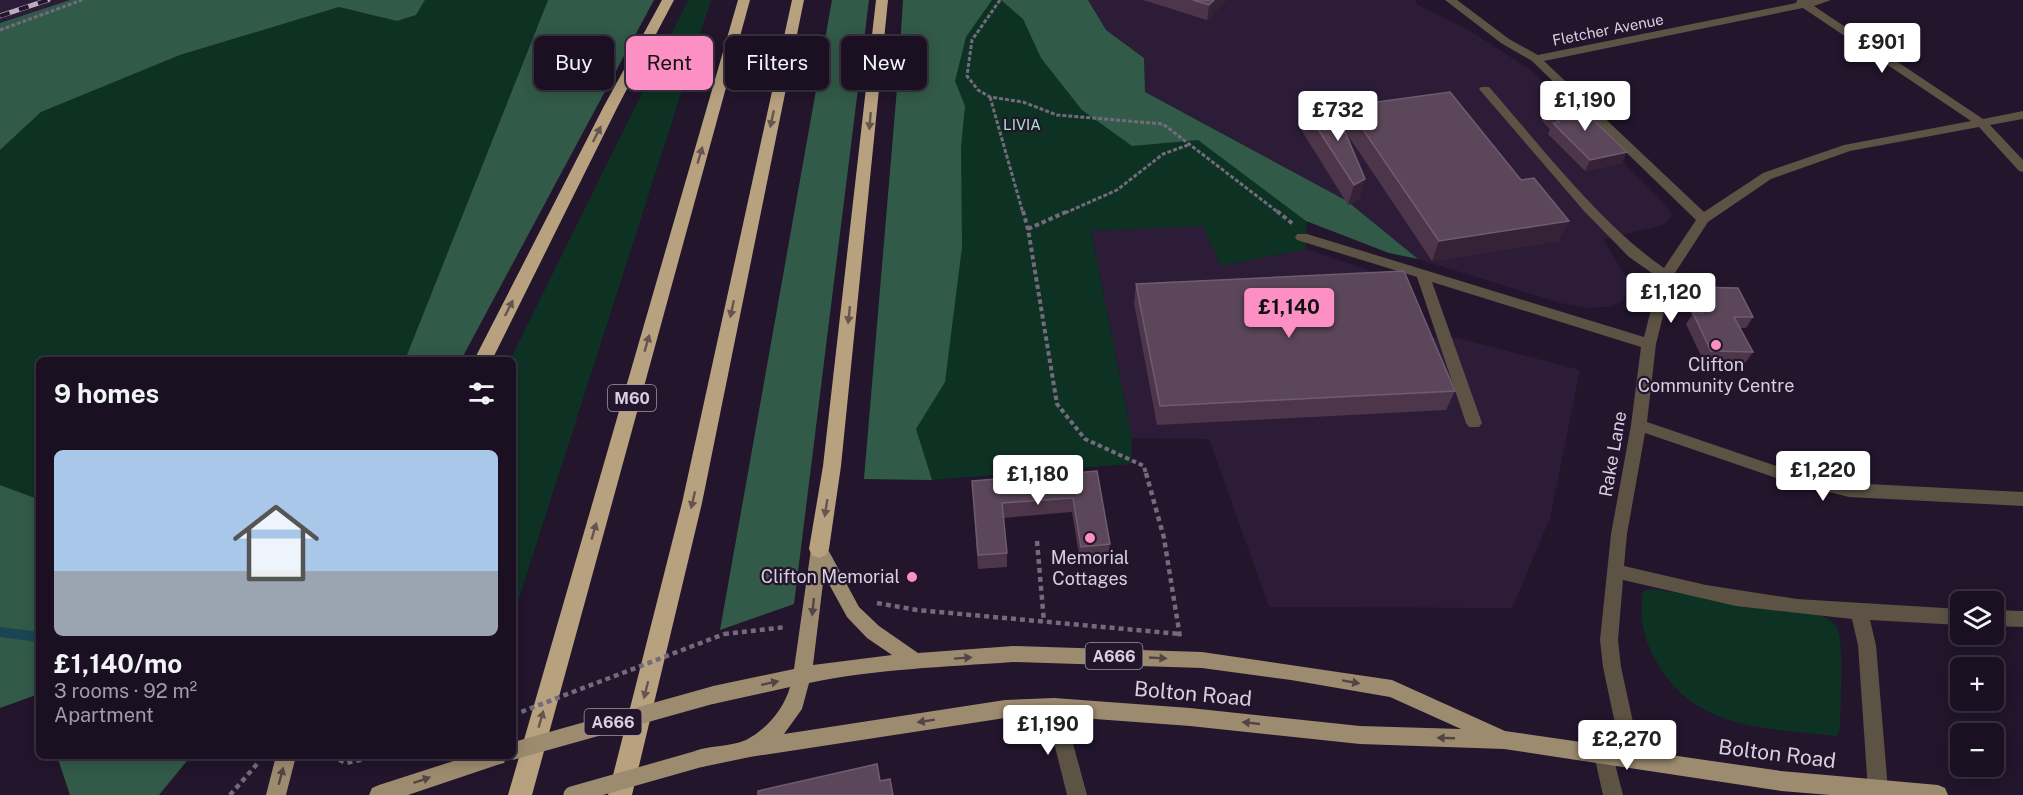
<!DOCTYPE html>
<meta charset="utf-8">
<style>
:root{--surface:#1a1021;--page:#23192a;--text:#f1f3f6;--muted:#9f9da5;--line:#38303f;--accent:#fc8fc3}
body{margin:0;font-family:"Public Sans",sans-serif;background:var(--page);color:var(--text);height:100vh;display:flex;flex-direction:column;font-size:22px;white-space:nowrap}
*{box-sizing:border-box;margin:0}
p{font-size:20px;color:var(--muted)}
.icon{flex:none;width:33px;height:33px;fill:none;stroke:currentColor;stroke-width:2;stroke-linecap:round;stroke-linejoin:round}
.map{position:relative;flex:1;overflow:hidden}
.drawer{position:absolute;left:36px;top:357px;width:480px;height:402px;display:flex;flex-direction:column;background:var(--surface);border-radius:9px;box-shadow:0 3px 15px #0003,0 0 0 2px var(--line)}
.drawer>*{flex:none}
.banner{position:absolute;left:534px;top:36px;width:570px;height:54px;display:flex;gap:12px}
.controls{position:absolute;left:1950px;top:591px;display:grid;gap:12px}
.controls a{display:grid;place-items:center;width:54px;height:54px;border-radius:9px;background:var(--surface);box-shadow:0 3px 15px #0003,0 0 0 2px var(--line);font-size:30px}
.price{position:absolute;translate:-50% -51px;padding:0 14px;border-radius:6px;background:#fff;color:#222;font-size:20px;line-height:39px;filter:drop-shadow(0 2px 3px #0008)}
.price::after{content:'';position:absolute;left:50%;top:36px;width:18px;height:14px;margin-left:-9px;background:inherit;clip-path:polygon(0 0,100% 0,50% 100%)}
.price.active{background:var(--accent);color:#111}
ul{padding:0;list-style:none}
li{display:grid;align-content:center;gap:12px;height:318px;padding:0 18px}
li span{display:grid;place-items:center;height:186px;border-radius:9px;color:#555}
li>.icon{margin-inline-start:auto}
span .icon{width:108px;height:108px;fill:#fffc;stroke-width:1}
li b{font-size:26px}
h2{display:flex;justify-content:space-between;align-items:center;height:72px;padding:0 18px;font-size:26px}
.chip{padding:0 21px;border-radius:9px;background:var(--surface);box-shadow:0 3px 15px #0003,0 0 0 2px var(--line);font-size:21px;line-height:54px}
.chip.active{background:var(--accent);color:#111}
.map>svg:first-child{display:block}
.built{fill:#2c1c38}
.green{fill:#0d3224}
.forest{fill:#325a48}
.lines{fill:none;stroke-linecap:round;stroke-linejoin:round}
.stream{stroke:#194554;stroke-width:10}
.path-far2{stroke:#746a7d;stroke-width:3;stroke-dasharray:4 2;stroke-linecap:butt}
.path-far1{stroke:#746a7d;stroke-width:4;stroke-dasharray:4.5 3;stroke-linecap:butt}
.path{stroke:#746a7d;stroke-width:4.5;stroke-dasharray:5 4;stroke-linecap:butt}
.minor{fill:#5c5345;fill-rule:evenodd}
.major{fill:#9d8b6f;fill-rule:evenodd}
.highway{fill:#b8a17f;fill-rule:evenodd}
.rail-casing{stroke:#b7aebf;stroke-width:5}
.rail{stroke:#22152c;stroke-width:4;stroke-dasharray:10;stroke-linecap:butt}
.path-bridge{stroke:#746a7d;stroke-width:4.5;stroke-dasharray:5 4;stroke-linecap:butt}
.major-bridge{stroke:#9d8b6f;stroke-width:17}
.wall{fill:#4d364a}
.shaded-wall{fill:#362237}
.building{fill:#5c475a;stroke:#6f5c6f;stroke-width:1.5}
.oneway{fill:#665451}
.oneway2{fill:#534447}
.poi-dot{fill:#fc8fc3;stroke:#22152c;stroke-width:2}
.labels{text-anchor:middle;stroke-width:4.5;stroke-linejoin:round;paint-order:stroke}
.far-street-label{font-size:15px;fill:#d7cfdf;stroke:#22152c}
.far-park-label{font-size:15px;fill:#a1e8c7;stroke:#22152c}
.shield{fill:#22152c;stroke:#a197a9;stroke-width:1.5}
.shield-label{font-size:16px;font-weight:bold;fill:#d7cfdf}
.poi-label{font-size:18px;fill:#d7cfdf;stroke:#22152c}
.street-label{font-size:18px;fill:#d7cfdf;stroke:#22152c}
.near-street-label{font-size:21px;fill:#d7cfdf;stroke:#22152c}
</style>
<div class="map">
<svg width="2023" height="795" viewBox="0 0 2023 795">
<rect width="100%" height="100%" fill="#22152c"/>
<path class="built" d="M0,0H70L0,23Z
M1088,0H1415L1418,5L1469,30L1532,71L1666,205L1672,215L1666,223L1660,226L1603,239L1629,282V292L1622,301L1609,307L1588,308L1560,303L1418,259L1347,201L1145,92L1144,58L1106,30Z
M1203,226L1221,266L1306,249L1404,282L1425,338H1458L1580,370L1550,518L1512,608L1269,607L1209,439L1132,438L1091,231Z"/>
<path class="green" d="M425,0H548L405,360H39V506L35,498L0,485V150L41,112L180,55L339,7L397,21L416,15Z
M688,0H711L513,617V360H510Z
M903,0H1088L1106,30L1144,58L1145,92L1345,200L1389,253L1307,221L1306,249L1221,266L1203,226L1091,231L1132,438L1131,464L932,480L864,479L899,65Z
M1652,589L1817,614C1825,617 1835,621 1838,630C1844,646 1840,708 1840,729L1837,736C1767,728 1695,731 1656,661C1643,639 1639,617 1643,591Z"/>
<path class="forest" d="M70,0H425L416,15L397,21L339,7L180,55L41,112L0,150V23Z
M548,0H654L461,360H405Z
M832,0H869L794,604L720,630Z
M903,0H992L966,37L955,81L965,106L961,147L962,247L945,382L916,429L932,480L864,479L899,65Z
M1001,0H1088L1106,30L1144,58L1145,92L1347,201L1418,259L1389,253L1306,221L1198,140L1132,146L1082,110L1041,58L1023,19Z
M0,485L35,498L39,506V702L36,695L0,708Z
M57,756H191L159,795H70Z"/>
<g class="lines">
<path class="stream" d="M0,632L39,637"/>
<path class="path-far2" d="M1000,0L972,40L967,76L978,90L990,97L1023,102L1057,115L1163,124L1279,213
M0,30L82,0
M990,97L1023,213
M1065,213L1117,190L1163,154L1188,145"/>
<path class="path-far1" d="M1023,211L1028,229L1057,404L1085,439L1144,466L1146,474
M1277,211L1293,224
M1028,229L1068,211"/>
<path class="path" d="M1146,473L1164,538L1180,637
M1037,541L1044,622
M877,603L917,610L1180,634
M724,634L786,627
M331,756L346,763L378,756
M230,795L257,764"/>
<path class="minor" d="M1445,0H1457L1509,39L1538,55L1796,3L1797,0H1831L1814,6L1983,119L2023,111V119L1990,125L2023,160V172L2019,171L1979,127L1850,151L1771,179L1708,222L1673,276L1656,344L1647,422L1785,469L1849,483L2023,492V506L1849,497L1785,481L1645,433L1627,534L1624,566L1706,585L1797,599L1960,609V625L1870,620L1876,645L1888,790L1886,795H1870L1868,790L1858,645L1852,619L1736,606L1623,580L1618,640L1621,667L1641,759L1638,766L1631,768L1624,766L1603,667L1600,640L1611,534L1631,425L1641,347L1432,282L1482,423L1479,427H1469L1466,423L1417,277L1297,240L1295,237L1297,234H1307L1644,337L1659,278L1629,257L1584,211L1479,89L1481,87H1489C1541,146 1600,224 1664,268L1696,220L1532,61L1501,43ZM1803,8L1971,121L1844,145L1763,173L1704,212L1544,61Z
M1994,610L2023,611V627L1994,626Z
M1054,698L1061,701L1063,707L1087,795H1067L1045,707L1047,701Z
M1604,746L1611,748L1623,795H1603L1594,755L1597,748Z"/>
<path class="major" d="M819,542L825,544L859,607L879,626L918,653L1013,646L1202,652L1392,680L1505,731L1781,771L1938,785L1945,788L1948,795H1830L1781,791L1504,749L1360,744L1190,726L1054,716L1005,718L750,757L702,767L695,765L692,758L695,751C711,745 730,747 746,740C766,730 784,709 790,687L713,704L706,701L704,695L706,689L713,686L794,669L811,549L813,544ZM824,575L847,617L867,638L892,655L813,665ZM1013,662L1202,668L1291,680L1390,697L1461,729L1360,726L1190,708L1054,698L1005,700L784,734L802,709L809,683C875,669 945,667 1013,662Z
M276,756H296L286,795H266Z
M469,756H507L504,763L497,765L408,795H369L372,788L379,785Z"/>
<path class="highway" d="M662,0H674L618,106L492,360H474L604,106Z
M738,0H750L532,795H508Z
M792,0H804L702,503L632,795H608L682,503Z
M876,0H888L841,466L829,549L826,555L819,558L812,555L809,549L823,466Z"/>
<defs>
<path id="rail" d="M0,16L48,0"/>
</defs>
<use href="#rail" class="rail-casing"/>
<use href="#rail" class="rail"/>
<path class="path-bridge" d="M513,715L724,634"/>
<path class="major-bridge" d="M513,751L713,695
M572,795L702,758"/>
</g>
<path class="wall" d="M1143,0H1226L1207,20Z
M1347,106L1559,241L1432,261L1345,131L1365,179L1359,199L1348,205L1302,131L1307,112L1342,124Z
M1545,109L1622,163L1585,171L1548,134L1550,129L1541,120Z
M1136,284L1455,391L1446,410L1157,425L1134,303Z
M1690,287L1753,317L1746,328H1740L1753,352L1745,363L1704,362L1686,324L1692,315L1683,298Z
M1097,471L1110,544L1108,558L1080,561L1072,512L1003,518L1007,553V567L978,569L972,481Z"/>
<path class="shaded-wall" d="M1214,0H1226L1207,20L1209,5Z
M1627,152L1622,163L1585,171L1590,160Z
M1365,179L1359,199L1348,205L1354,185Z
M1569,221L1559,241L1432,261L1439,241Z"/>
<path class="building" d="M1193,0H1214L1209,5Z
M1450,92L1521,180L1534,178L1569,221L1439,241L1347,106Z
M1575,103L1627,152L1590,160L1553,123L1559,122L1545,109Z
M1335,108L1365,179L1354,185L1307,112Z
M1404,271L1455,391L1160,406L1136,284Z
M1690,287L1738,288L1753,317H1734L1753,352L1711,351L1693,313H1703Z
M1097,471L1110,544L1081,547L1073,498L1002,503L1007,553L978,555L972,481Z
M877,764L880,781L890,779L893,795H758V791Z"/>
<defs><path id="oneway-solid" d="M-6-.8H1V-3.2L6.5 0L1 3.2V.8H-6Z" transform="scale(1.5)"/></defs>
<g class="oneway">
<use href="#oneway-solid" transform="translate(772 119) rotate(102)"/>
<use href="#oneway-solid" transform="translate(870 121) rotate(95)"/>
<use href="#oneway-solid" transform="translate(597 134) rotate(-63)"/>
<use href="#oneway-solid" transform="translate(700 155) rotate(-74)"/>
<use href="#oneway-solid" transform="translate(509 308) rotate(-63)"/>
<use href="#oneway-solid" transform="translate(732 309) rotate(102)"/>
<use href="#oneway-solid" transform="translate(849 315) rotate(96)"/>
<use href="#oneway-solid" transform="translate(647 343) rotate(-74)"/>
<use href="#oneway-solid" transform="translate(693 500) rotate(103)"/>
<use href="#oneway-solid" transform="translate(826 508) rotate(99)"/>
<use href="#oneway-solid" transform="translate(594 531) rotate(-74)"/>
<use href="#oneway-solid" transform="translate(646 690) rotate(104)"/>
<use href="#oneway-solid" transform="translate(541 719) rotate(-74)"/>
</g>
<g class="oneway2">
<use href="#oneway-solid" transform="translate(813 607) rotate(96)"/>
<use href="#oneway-solid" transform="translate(963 658) rotate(-4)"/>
<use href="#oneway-solid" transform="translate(1158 658) rotate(3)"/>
<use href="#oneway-solid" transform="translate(1351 682) rotate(10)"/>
<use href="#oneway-solid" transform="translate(770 683) rotate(-12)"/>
<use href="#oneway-solid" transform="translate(926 721) rotate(171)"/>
<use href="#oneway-solid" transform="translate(1251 723) rotate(-174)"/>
<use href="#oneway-solid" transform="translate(1446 738) rotate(-178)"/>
<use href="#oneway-solid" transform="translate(281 776) rotate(-75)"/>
<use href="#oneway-solid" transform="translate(422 780) rotate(-19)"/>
</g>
<g class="poi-dot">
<circle cx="1716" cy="345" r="6"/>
<circle cx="1090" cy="538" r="6"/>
<circle cx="912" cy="577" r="6"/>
</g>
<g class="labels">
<g class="far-street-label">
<text transform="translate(1608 30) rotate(-11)" y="5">Fletcher Avenue</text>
</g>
<g class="far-park-label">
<text x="1022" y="130">LIVIA</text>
</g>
<g class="shield">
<rect x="608" y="385" width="48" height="26" rx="4.5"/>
<rect x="1085.5" y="643" width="57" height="26" rx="4.5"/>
<rect x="584.5" y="709" width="57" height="26" rx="4.5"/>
</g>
<g class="shield-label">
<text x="632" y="404">M60</text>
<text x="1114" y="662">A666</text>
<text x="613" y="728">A666</text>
</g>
<g class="poi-label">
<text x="1716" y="371">Clifton<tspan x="1716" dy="21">Community Centre</tspan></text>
<text x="1090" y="564">Memorial<tspan x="1090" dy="21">Cottages</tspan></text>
<text x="900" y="583" text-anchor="end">Clifton Memorial</text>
</g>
<g class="street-label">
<text transform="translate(1613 454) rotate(-80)" y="6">Rake Lane</text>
</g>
<g class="near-street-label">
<text transform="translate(1193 694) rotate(5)" y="7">Bolton Road</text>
<text transform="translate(1777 754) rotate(7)" y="7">Bolton Road</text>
</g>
</g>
</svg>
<div class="controls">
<a><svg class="icon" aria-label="layers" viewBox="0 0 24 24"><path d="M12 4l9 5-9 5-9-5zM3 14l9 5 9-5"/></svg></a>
<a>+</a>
<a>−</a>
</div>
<b class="price" style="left:1882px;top:74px">£901</b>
<b class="price" style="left:1585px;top:132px">£1,190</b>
<b class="price" style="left:1338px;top:142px">£732</b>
<b class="price" style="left:1671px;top:324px">£1,120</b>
<b class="price active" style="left:1289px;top:339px">£1,140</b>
<b class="price" style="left:1823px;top:502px">£1,220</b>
<b class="price" style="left:1038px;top:506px">£1,180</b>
<b class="price" style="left:1048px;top:756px">£1,190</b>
<b class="price" style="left:1627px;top:771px">£2,270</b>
<div class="banner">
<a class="chip">Buy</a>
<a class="chip active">Rent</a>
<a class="chip">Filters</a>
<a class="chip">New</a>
</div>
<section class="drawer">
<h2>9 homes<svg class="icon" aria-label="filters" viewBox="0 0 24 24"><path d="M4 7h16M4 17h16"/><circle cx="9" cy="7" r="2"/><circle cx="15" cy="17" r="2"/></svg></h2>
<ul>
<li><span style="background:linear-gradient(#a9c7e8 65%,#9aa5b1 0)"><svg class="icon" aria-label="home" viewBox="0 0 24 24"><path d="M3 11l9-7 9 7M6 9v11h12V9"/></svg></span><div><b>£1,140/mo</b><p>3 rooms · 92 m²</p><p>Apartment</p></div></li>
</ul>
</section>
</div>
